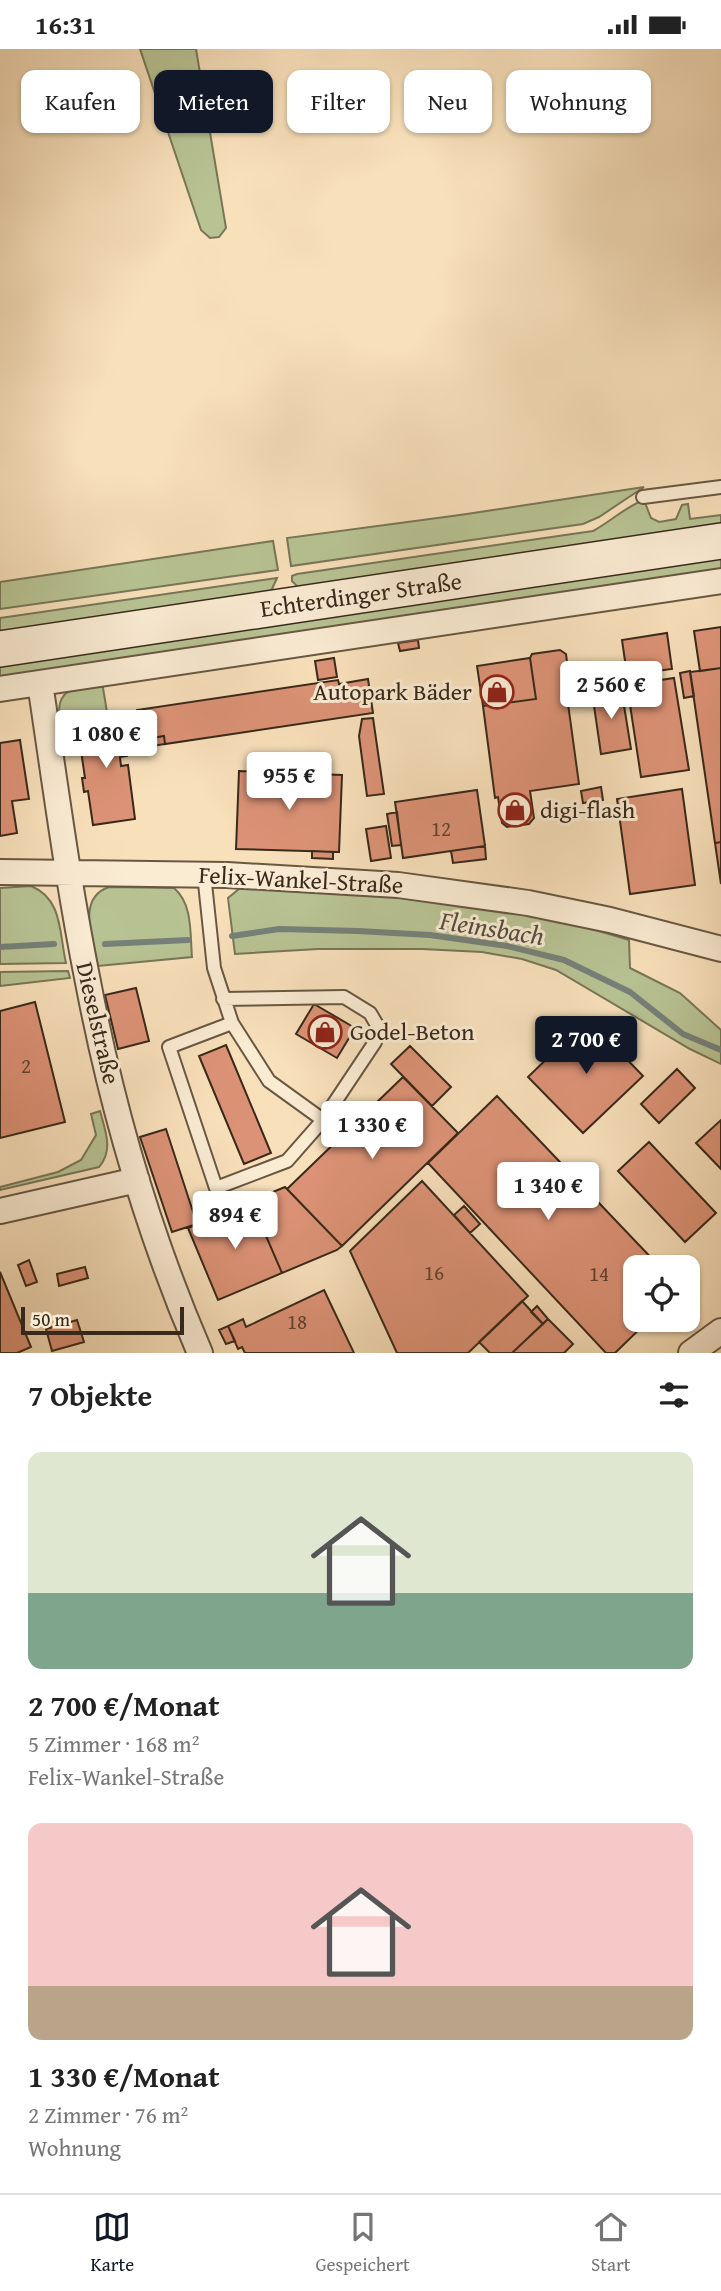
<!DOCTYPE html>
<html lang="de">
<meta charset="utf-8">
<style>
:root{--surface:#fff;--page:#f6f6f6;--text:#222;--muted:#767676;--line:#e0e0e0;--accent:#111827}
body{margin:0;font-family:"Gentium Book Plus",serif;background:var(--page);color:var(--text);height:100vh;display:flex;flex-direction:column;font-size:26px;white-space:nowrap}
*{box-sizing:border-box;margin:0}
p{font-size:23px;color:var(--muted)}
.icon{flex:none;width:38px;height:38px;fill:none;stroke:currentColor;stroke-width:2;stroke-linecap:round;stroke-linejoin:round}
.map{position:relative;height:1304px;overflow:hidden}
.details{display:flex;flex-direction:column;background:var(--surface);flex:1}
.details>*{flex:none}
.hud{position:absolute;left:21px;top:21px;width:679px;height:63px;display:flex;gap:14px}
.tools{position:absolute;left:623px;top:1206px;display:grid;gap:14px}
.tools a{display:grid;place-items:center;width:77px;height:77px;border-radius:14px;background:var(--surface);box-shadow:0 2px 5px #0004;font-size:35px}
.scale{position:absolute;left:21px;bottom:18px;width:163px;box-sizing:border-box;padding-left:7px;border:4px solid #38291a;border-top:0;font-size:19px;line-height:24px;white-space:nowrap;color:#38291a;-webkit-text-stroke:5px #faebd3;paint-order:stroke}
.price{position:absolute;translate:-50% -60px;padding:0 16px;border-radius:7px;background:#fff;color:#222;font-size:23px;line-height:46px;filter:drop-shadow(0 2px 4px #0008)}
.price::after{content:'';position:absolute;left:50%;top:42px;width:21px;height:16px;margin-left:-10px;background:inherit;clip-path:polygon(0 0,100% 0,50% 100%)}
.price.on{background:var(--accent);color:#fff}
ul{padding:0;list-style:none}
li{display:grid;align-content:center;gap:14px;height:371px;padding:0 28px}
li span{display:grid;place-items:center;height:217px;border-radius:14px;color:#555}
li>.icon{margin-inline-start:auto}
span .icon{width:126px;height:126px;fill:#fffc;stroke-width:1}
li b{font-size:30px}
h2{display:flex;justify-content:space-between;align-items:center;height:84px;padding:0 28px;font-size:30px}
.pill{padding:0 24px;border-radius:14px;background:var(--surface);box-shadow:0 2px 5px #0004;font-size:24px;line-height:63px}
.pill.on{background:var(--accent);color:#fff}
.status{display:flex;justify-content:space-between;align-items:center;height:49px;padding:0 35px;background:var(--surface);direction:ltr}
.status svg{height:19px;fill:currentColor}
.tabs{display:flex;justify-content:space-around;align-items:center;height:98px;border-top:2px solid var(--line);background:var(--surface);font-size:19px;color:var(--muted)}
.tabs a{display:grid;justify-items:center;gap:4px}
.tabs .on{color:var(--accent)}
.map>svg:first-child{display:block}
.green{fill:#b8c394;stroke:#787657;stroke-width:2}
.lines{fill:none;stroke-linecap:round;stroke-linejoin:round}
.stream{stroke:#768179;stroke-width:6}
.building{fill:#dc9276;stroke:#38291a;stroke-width:2}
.lane-casing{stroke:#685742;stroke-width:16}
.street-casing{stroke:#685742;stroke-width:28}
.secondary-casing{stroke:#38291a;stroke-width:38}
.lane{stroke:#faebd3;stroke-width:12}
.street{stroke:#faebd3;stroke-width:24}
.secondary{stroke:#faebd3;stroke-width:35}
.labels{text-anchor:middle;stroke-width:6;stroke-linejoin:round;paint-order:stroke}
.number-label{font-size:21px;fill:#614331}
.street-label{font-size:24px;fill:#38291a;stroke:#faebd3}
.poi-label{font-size:24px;fill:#38291a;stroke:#faebd3;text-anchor:start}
.water-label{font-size:26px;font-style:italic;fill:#524e42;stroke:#faebd3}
</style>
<div class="status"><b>16:31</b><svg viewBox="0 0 49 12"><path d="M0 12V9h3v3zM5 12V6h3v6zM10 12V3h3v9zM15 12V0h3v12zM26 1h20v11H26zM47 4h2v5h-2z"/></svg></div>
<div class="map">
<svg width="721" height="1304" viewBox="0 0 721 1304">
<rect width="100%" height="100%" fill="#f8e0bb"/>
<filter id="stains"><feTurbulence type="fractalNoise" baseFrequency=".00286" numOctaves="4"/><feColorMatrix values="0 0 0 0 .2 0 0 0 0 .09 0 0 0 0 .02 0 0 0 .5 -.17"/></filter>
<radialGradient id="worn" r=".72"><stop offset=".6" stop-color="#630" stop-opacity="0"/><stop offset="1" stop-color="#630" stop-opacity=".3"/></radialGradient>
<path class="green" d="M140,0H196L226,179L219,188L210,189L201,181Z
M644,438L599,468L583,475L291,517L287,489L460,466Z
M644,451L651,469L659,473L676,470L682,456L688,455L690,470L721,466V479L299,539L292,532V527L297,525L593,482C610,473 625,458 644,451Z
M273,492L278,521L0,560V533Z
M721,506V524L0,631V615Z
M277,529L272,540L265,545L0,587V569Z
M102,633L108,669L74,674L76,688H79L80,693L63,695C56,651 53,640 102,633Z
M31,837C63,850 59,884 66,914L0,915V839Z
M109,838L174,839C193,855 190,885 192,908L98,917C93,891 76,849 109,838Z
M247,839C375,844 506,852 629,891L630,919L680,944L721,981V1015L690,1000L556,921L522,910L482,903L422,900H318L235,905L228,849L239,840Z
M68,922L70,929L0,937V923Z
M100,1062C105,1081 114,1101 99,1118L0,1141V1138L58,1123L81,1111L96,1086L91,1065Z"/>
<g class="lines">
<path class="stream" d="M232,887L279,880L358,882L430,886L507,897L564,911L630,943L683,985L721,1001
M105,895L188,891
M0,898L54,895"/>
</g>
<path class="building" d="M721,578V619L700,622L694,582Z
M667,584L672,620L627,626L622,591Z
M418,591L419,599L400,602L398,594Z
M560,601L566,605L570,635L566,640L579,735L530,742L534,769L529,775L507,778L502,774L498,748L495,749L483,657L536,650L530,609L532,605Z
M334,609L337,628L318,631L315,612Z
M530,609L536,650L483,657L477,617Z
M721,619V793L715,794L690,623Z
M690,622L694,647L684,649L680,624Z
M674,629L689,721L641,728L627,636Z
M368,630L373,664L165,695L164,687L141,691L137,661L338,631L339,635Z
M621,638L631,700L601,705L592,643Z
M124,667L126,680L123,681L127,707L120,708L121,717L128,716L135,770L93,776L88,742L84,743L82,729H85L79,688H76L74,674Z
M138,667L141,691L164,687L165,695L126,701L123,681L126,680L124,669Z
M373,669L384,745L367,747L359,687L362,670Z
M20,691L29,750L12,752L17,784L0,787V694Z
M239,722L342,726L339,803L236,800Z
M601,738L603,751L583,754L581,742Z
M682,740L695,836L630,845L617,750Z
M477,741L485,797L403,809L395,753Z
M397,763L401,796L392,797L387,765Z
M386,777L391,809L371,812L366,780Z
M721,793V835L715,794Z
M485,797L486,810L453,814L451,802Z
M312,802L333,803V810L312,809Z
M136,939L149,992L118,1000L105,946Z
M35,953L65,1073L0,1089V962Z
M314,955L355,979L337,1009L296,985Z
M588,970L643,1027L583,1084L528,1028Z
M226,996L271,1104L244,1115L199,1007Z
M410,997L451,1038L432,1057L391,1015Z
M677,1020L695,1039L659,1074L641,1055Z
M403,1028L458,1084L342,1197L287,1140Z
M497,1047L660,1218H635V1270H650L615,1304H606L428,1114Z
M721,1071V1120L696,1094Z
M166,1080L197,1175L172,1183L140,1088Z
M649,1093L716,1164L685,1193L618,1122Z
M422,1132L528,1247L468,1304H397L350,1202Z
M285,1138L342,1197L337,1201L282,1224L251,1152Z
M251,1152L282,1224L218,1251L188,1179Z
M464,1157L480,1175L470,1184L454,1166Z
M29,1211L37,1233L26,1237L18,1216Z
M85,1218L88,1229L59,1237L57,1225Z
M0,1223L31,1298L17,1304H0Z
M324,1241L354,1304H245L242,1298L238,1300L228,1277L243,1270L246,1278Z
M522,1252L543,1275L512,1304H490L479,1293Z
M537,1257L548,1270L543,1275L531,1263Z
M548,1270L573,1295L564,1304H512Z
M77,1271L84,1293L52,1302L46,1280Z
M228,1277L235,1292L226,1295L219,1281Z"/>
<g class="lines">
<defs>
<path id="lane" d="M643,448L721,438
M204,825L214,919L232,974L269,1032L323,1071L375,993L377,976L370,964L344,948L223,950
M232,974L169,998L216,1139L287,1112L323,1071"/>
<path id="street" d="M40,634C55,734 68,834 88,933C112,1059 149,1186 200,1304
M0,640L721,532
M0,823L227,826L398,836L528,854L610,871L721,900
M0,1162L137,1131
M691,1304L721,1282"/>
<path id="secondary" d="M0,600L721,492"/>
</defs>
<use href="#lane" class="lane-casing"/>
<use href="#street" class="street-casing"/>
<use href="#secondary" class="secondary-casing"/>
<use href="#lane" class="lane"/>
<use href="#street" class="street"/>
<use href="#secondary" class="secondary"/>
</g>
<defs>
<symbol id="shop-ring" viewBox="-11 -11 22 22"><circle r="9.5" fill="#faebd3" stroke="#8f2418" stroke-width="1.5"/><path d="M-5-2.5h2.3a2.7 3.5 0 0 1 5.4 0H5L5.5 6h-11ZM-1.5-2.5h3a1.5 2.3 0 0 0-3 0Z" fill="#8f2418"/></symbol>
</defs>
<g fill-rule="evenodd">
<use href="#shop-ring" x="478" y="624" width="38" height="38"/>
<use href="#shop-ring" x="496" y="742" width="38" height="38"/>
<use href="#shop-ring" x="306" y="964" width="38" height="38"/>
</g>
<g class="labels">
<g class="number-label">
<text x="441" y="787">12</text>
<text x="26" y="1024">2</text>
<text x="434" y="1231">16</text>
<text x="599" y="1232">14</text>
<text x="297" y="1280">18</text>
</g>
<g class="street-label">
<text transform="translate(361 546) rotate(-8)" y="8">Echterdinger Straße</text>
<text transform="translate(301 831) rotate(3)" y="8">Felix-Wankel-Straße</text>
<text transform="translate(98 974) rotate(77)" y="8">Dieselstraße</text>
</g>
<g class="poi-label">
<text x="472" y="651" text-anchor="end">Autopark Bäder</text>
<text x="540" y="769">digi-flash</text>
<text x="350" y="991">Godel-Beton</text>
</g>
<g class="water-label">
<text transform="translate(492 879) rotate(9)" y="9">Fleinsbach</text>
</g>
</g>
<rect width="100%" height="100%" filter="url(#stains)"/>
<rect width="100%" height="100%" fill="url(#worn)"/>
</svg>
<div class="tools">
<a><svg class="icon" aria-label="locate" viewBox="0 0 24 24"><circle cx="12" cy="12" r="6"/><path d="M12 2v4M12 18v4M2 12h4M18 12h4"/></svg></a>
</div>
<div class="scale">50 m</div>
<b class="price" style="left:611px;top:672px">2 560 €</b>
<b class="price" style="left:106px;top:721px">1 080 €</b>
<b class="price" style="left:289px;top:763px">955 €</b>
<b class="price on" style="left:586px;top:1027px">2 700 €</b>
<b class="price" style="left:372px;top:1112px">1 330 €</b>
<b class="price" style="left:548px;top:1173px">1 340 €</b>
<b class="price" style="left:235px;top:1202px">894 €</b>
<div class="hud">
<a class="pill">Kaufen</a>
<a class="pill on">Mieten</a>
<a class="pill">Filter</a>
<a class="pill">Neu</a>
<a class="pill">Wohnung</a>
</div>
</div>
<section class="details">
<h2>7 Objekte<svg class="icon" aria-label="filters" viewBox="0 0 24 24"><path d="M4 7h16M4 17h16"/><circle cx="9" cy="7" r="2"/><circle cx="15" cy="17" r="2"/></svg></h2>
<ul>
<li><span style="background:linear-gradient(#dfe7d0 65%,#7fa58c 0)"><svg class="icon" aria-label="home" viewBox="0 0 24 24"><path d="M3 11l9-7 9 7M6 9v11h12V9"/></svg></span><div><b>2 700 €/Monat</b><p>5 Zimmer · 168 m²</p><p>Felix-Wankel-Straße</p></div></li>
<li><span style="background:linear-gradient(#f6c9c9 75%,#b9a48a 0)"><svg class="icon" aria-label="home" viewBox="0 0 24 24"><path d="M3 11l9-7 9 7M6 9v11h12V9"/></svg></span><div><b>1 330 €/Monat</b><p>2 Zimmer · 76 m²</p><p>Wohnung</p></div></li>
</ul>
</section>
<nav class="tabs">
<a class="on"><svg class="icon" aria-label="map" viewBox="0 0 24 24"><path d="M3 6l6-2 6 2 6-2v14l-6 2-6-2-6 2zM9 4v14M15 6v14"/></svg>Karte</a>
<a><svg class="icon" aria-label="saved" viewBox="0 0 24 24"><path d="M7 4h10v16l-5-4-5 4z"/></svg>Gespeichert</a>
<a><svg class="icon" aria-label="home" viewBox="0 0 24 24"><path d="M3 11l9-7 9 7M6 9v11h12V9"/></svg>Start</a>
</nav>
